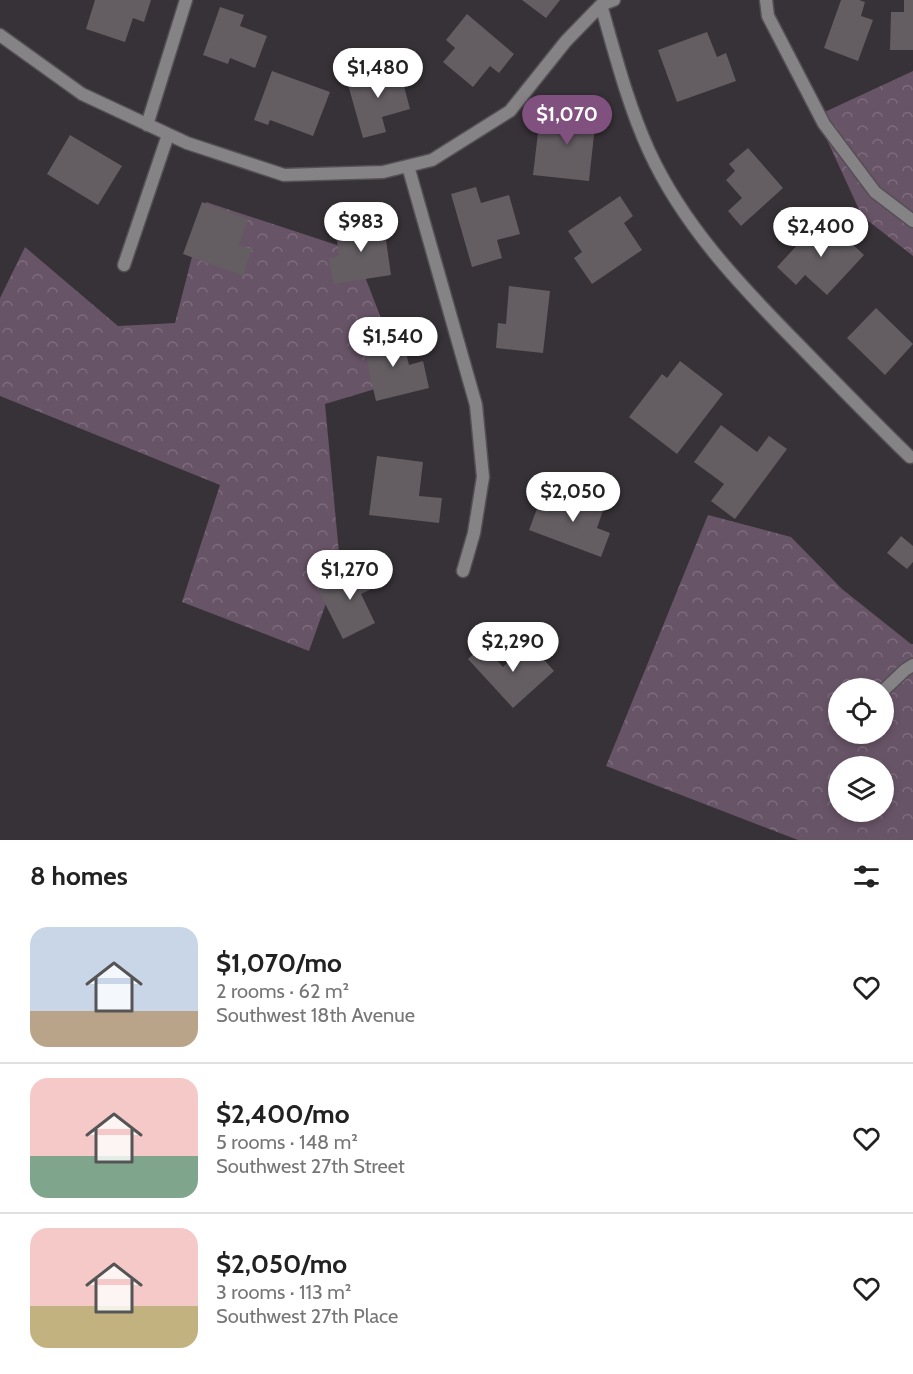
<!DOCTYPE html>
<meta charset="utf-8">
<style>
:root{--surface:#fff;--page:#f6f6f6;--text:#222;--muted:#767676;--line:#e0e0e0;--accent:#80507f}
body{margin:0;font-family:Cabin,sans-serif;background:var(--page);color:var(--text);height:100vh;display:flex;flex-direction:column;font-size:22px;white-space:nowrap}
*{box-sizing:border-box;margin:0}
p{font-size:20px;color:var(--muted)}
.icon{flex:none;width:33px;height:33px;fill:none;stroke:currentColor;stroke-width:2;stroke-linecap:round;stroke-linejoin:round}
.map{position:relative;height:840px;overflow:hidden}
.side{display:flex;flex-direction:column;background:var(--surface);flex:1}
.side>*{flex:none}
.tools{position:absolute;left:828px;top:678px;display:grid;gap:12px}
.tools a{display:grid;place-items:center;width:66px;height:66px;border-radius:50%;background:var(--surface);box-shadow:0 3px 9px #0003;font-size:30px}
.price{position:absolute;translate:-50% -51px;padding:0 14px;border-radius:21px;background:#fff;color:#222;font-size:20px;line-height:39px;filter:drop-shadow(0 2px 3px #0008)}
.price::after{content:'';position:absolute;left:50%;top:36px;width:18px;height:14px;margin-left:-9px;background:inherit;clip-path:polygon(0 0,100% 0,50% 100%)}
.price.current{background:var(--accent);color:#fff}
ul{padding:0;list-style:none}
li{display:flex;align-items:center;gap:18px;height:150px;padding:0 30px}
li+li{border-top:2px solid var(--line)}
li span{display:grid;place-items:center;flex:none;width:168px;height:120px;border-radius:18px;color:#555}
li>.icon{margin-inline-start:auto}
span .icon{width:72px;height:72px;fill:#fffc;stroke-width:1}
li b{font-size:26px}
h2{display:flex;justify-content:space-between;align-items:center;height:72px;padding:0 30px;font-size:26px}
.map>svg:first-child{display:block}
.forest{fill:url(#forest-crowns);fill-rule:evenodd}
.building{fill:#645e63}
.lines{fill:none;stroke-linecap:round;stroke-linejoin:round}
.street-casing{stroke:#555055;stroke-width:15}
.street{stroke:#868386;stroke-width:12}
</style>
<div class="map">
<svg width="913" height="840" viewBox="0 0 913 840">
<defs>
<pattern id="forest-crowns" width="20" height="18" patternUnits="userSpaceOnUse" patternTransform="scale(1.5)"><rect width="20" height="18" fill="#685467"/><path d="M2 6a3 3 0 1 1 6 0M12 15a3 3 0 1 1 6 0" fill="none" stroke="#7d6c7c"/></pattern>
</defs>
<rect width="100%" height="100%" fill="#373237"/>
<path class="forest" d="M913,71V256L862,216L816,116Z
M206,202L355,251L405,380L325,404L340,564L309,651L182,602L220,485L0,396V298L25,247L118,326L175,323Z
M708,515L791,537L842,589L911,644H913V840H798L606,766ZM838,688H884V734H838ZM838,766H884V812H838Z"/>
<path class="building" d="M95,0H151L144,22L133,18L125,42L86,29Z
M522,0H560L546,18Z
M841,0H859L865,2L861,16L873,20L858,61L824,48Z
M904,0H913V50H890L891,12H904Z
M220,7L244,15L240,26L267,36L255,68L230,58L228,64L203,55Z
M467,14L514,54L499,73L490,66L473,87L443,62L455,48L446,40Z
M707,32L717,57L726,53L736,81L677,102L658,50Z
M399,67L410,109L382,117L386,132L363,138L347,81Z
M272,71L330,92L313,136L270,120L268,125L254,120Z
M569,104L597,107L589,181L533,175L539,124L566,127Z
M70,135L122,166L98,205L47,174Z
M748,148L783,188L741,226L728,211L742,198L726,180L735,171L729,164Z
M476,187L481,203L509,195L520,234L497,240L502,258L472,267L451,194Z
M620,196L633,216L624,223L642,250L592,284L574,258L582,252L568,231Z
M202,202L248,219L239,245L252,249L243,276L183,254Z
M823,217L864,255L827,295L805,275L796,285L777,267Z
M383,219L391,275L333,284L329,258L339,256L335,227Z
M509,286L550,291L543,353L496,348L498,323L506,324Z
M876,308L913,344L885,375L847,338Z
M401,332L409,365L423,361L429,388L376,401L362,341Z
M680,361L723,394L677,454L629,417L662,374L667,378Z
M721,425L757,452L769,436L787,449L735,519L711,501L724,484L694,462Z
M377,456L423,462L419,496L442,498L439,523L369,515Z
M559,488L605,505L597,528L610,533L601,557L529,530L538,506L550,511Z
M901,536L913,546V562L907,569L887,553Z
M369,565L380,585L361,594L375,623L343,639L318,590Z
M529,643L554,671L513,708L468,659L483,645L503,667Z"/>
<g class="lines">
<defs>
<path id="street" d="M766,0L768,16L824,124L875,192L913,221
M601,5C615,54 628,105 649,151C683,225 739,284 795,341C833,380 871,419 910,457
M0,35L82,94L187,143L284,175L383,172L432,160L510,111L566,41L601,5L614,0
M147,125L186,0
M408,166L476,405L483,477L474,533L463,571
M124,265L168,135
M884,690L905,670L913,665"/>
</defs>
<use href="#street" class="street-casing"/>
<use href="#street" class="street"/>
</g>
</svg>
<div class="tools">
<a><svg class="icon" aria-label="locate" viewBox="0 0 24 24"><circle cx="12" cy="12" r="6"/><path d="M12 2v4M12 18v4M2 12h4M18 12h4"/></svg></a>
<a><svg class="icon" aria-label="layers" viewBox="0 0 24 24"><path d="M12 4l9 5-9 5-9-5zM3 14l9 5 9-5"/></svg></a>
</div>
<b class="price" style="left:378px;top:99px">$1,480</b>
<b class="price current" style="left:567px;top:146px">$1,070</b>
<b class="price" style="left:361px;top:253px">$983</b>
<b class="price" style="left:821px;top:258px">$2,400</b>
<b class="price" style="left:393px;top:368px">$1,540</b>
<b class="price" style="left:573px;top:523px">$2,050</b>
<b class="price" style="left:350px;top:601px">$1,270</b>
<b class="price" style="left:513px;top:673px">$2,290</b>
</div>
<section class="side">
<h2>8 homes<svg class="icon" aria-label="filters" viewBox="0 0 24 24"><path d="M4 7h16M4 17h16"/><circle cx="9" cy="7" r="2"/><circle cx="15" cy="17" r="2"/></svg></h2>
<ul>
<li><span style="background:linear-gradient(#c9d6e8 70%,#b9a48a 0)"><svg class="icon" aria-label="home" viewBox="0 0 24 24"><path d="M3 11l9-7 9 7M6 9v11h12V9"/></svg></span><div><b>$1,070/mo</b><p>2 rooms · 62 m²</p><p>Southwest 18th Avenue</p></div><svg class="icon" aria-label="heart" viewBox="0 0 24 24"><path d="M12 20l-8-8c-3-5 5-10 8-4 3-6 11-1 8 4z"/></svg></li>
<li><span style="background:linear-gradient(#f6c9c9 65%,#7fa58c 0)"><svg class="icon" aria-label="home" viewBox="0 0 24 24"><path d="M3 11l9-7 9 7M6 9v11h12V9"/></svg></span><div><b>$2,400/mo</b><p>5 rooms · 148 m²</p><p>Southwest 27th Street</p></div><svg class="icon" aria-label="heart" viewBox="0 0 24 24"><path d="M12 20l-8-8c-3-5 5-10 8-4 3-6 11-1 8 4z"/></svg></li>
<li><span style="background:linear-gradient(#f6c9c9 65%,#c2b280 0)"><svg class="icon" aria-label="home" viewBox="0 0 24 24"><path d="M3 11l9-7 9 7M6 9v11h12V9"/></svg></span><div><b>$2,050/mo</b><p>3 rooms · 113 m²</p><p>Southwest 27th Place</p></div><svg class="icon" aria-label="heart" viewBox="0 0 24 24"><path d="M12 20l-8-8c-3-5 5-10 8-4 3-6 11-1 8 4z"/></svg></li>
</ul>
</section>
